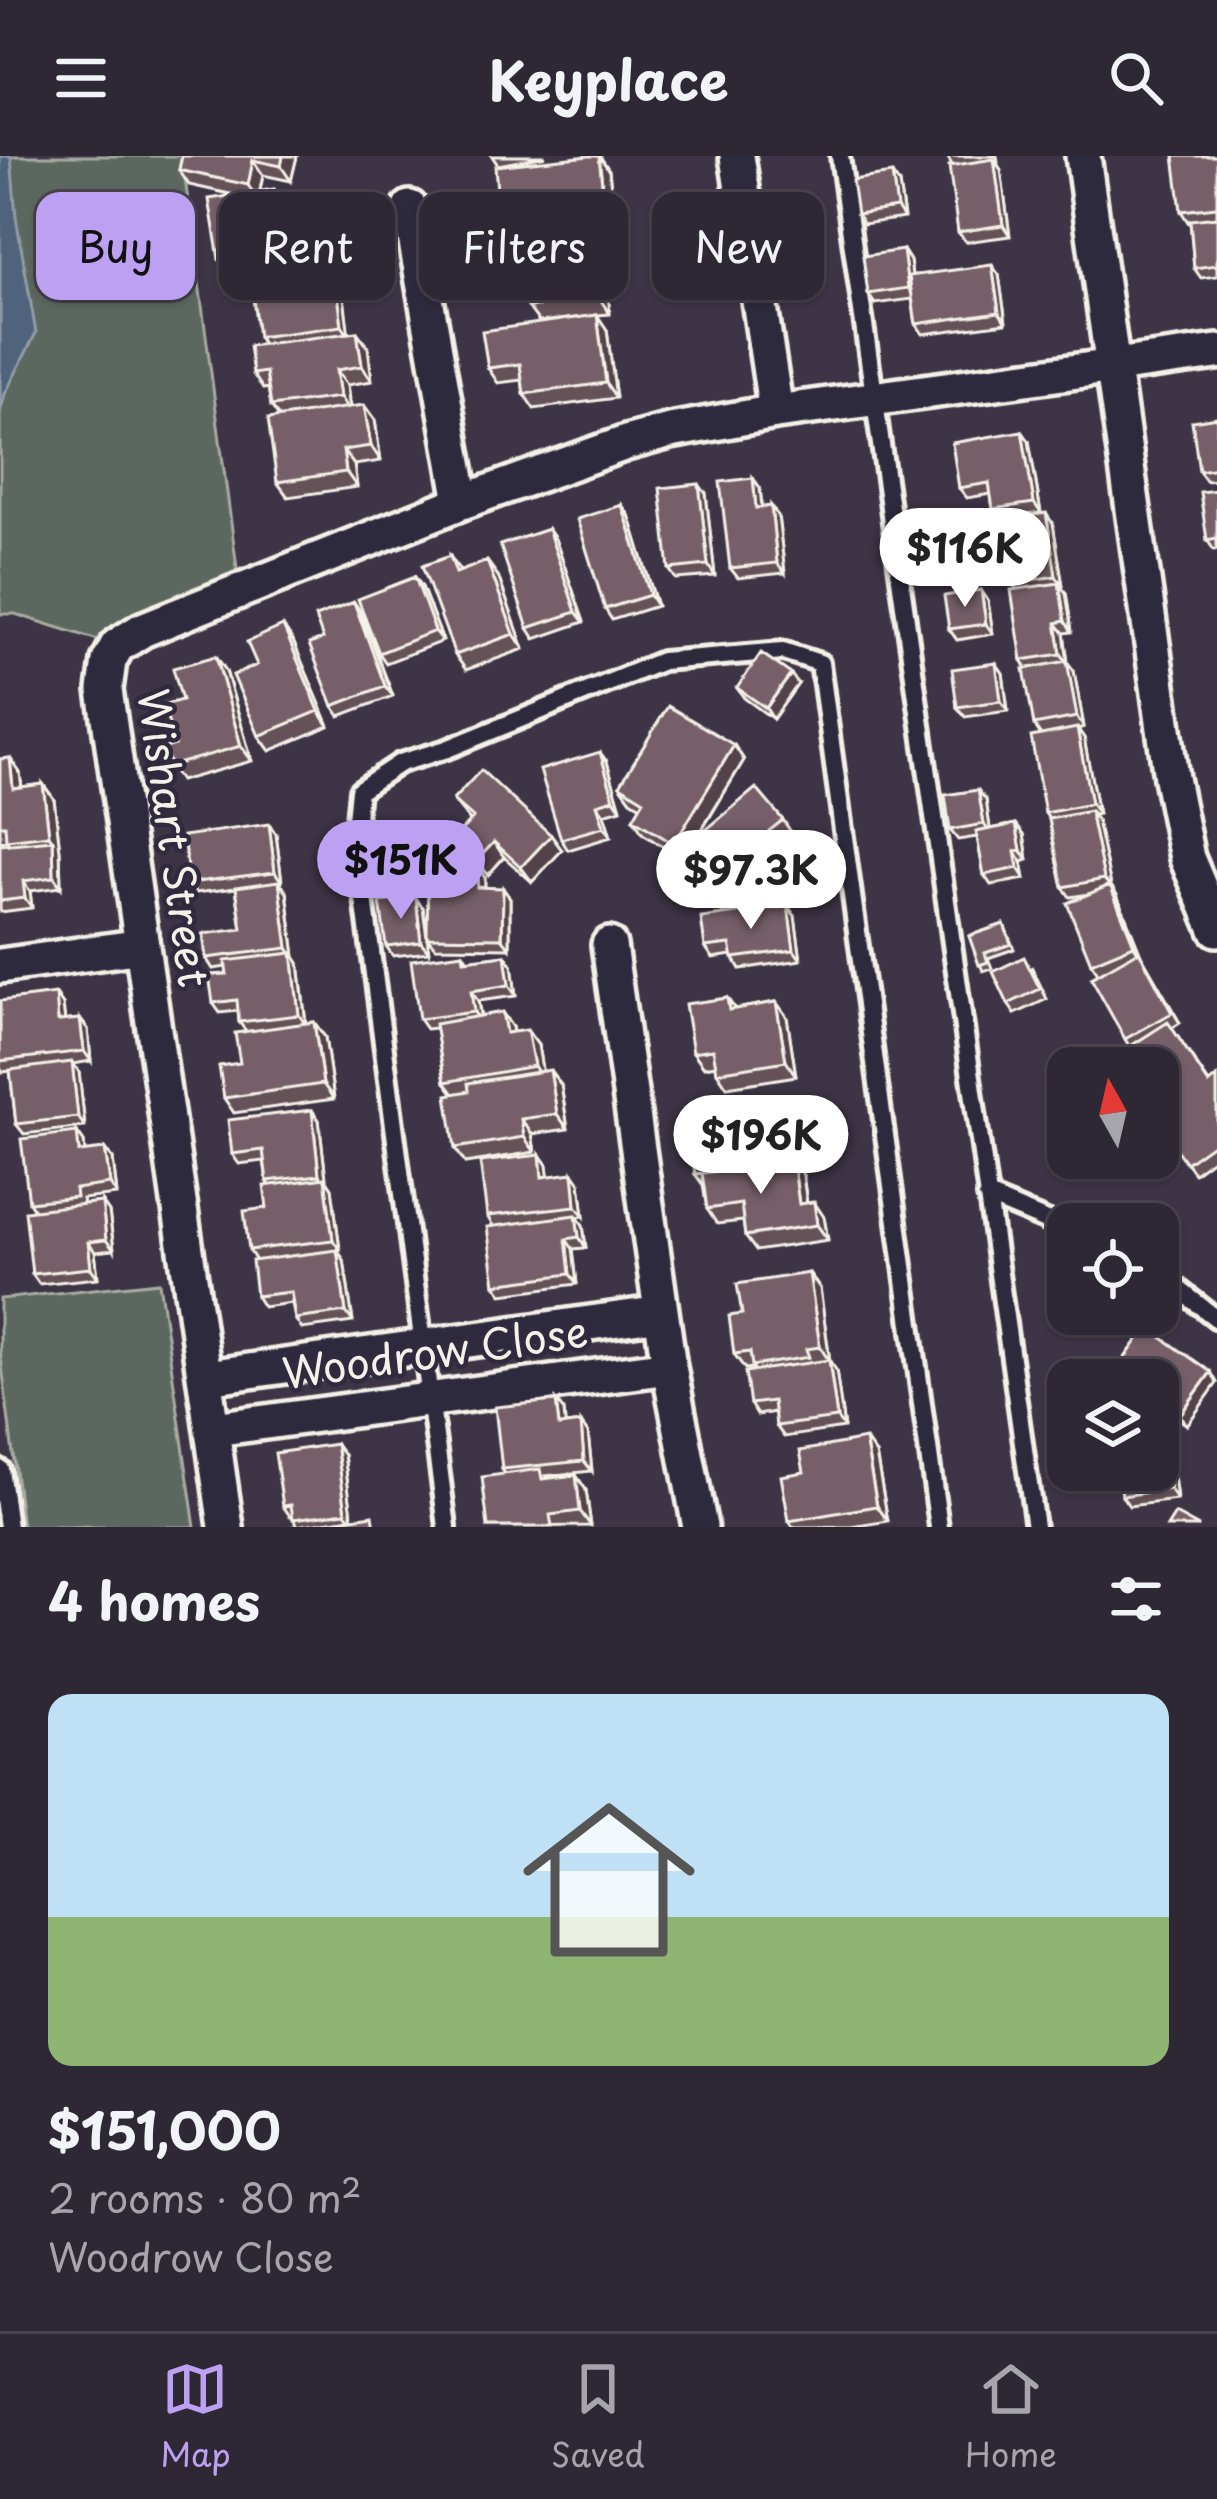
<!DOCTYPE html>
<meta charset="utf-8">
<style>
:root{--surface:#2e2734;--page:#3a3340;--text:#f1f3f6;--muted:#a7a5ac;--line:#49444f;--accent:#bca0f2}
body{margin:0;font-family:"Playpen Sans",sans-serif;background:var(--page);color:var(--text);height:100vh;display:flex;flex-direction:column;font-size:45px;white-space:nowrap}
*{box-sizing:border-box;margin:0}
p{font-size:39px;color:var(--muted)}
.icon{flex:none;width:66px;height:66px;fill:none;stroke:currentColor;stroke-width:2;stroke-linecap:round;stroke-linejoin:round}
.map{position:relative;height:1371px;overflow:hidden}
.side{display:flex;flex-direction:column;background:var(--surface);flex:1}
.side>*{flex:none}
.banner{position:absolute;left:36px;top:36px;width:1146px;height:108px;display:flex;gap:24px}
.needle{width:78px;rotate:352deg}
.buttons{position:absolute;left:1047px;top:891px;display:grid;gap:24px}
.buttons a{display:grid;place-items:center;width:132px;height:132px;border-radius:24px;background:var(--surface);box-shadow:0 3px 9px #0004,0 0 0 3px var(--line);font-size:60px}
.price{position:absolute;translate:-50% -102px;padding:0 27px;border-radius:42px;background:#fff;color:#222;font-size:39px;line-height:78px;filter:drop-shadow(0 3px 6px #0008)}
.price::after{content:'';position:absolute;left:50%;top:72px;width:36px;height:27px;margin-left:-18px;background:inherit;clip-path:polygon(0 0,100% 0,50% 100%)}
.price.on{background:var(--accent);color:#111}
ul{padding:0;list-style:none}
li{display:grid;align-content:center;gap:24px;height:636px;padding:0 48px}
li span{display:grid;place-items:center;height:372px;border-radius:24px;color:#555}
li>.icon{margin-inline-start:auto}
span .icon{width:216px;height:216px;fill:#fffc;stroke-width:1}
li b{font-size:51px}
h2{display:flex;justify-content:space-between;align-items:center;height:144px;padding:0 48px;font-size:51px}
.chip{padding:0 42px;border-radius:24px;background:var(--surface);box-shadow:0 3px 9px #0004,0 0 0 3px var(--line);font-size:42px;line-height:108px}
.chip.on{background:var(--accent);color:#111}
header{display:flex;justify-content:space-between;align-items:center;height:156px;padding:0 48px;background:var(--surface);font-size:54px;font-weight:700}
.tabs{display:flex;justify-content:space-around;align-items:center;height:168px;border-top:3px solid var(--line);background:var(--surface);font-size:33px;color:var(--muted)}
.tabs a{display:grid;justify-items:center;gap:6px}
.tabs .on{color:var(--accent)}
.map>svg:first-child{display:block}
.green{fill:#5b685e;stroke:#a8aca3;stroke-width:3}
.water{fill:#50647b;stroke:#929ca7;stroke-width:3}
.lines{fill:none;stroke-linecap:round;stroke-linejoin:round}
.service-casing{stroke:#f4f1e8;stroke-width:26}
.minor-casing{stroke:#f4f1e8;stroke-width:42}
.service{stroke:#2f2a3d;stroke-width:16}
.minor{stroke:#2f2a3d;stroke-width:33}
.wall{fill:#655159;stroke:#f4f1e8;stroke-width:3}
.shaded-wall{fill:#534248;stroke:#f4f1e8;stroke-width:3}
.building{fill:#765e67;stroke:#f4f1e8;stroke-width:3}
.labels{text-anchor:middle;stroke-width:9;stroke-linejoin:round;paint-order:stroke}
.street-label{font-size:42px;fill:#f4f1e8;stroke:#2f2a3d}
</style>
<header><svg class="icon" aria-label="menu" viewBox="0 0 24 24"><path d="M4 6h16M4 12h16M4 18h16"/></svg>Keyplace<svg class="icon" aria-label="search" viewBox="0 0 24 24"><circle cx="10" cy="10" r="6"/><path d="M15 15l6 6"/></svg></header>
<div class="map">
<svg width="1217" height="1371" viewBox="0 0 1217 1371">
<rect width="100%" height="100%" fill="#3d3445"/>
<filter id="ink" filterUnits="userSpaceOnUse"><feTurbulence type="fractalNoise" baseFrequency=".00833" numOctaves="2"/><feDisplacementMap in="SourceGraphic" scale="24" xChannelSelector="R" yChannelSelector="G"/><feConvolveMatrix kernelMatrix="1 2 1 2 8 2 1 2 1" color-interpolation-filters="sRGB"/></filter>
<g filter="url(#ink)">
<path class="green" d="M0,0H182L240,434L117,490L15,458H0Z
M159,1126L195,1371H22L0,1194V1143Z"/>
<path class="water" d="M0,0H11L16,61L36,177L5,238L0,257Z"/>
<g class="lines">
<defs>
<path id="service" d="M840,0L1035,1371
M987,1040L1068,1074
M1158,1117L1217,1163
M0,1313L8,1371
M447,1371L355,674L359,634L400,607L447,593L662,505L783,495L820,507L939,1371"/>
<path id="minor" d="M737,0L776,256
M1083,0L1171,622L1187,702L1217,773
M410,52L462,346
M609,789L669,1211L700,1371
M0,810L142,790
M207,1221L661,1157
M214,1273L669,1211
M226,1371L105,534L109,505L117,490L142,474L462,346L626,287L670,275L776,256L1217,196"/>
</defs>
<use href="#service" class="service-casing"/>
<use href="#minor" class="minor-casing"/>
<use href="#service" class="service"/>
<use href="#minor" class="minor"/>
</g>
<path class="wall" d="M182,0H297L291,25L263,19L260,35L284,47L286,60L303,58L313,72L318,104L229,118L219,103L234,39L189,29L179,14Z
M492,0H546L498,9Z
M600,0L609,14L616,80L595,82L604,95L610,158L597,159L607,174L616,242L534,253L524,238L522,224L498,227L488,212L593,160L539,166L528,151L527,141L505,143L494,129L539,86L530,73L529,60L509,62L498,47Z
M947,0H997L998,6H996L1001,14L1010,80L966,86L958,76L952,9Z
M1217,0V120L1201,122L1194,112L1190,65L1188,66L1181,55Z
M899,28L904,62L864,68L857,58Z
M903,94L910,105L912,119H999L1006,167L923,178L916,168L912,143L875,148L868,138Z
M315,121L316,133L344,141L348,177L357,176L368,191L372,225L347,229L350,251L375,264L381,305L354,309L357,331L288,341L277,326L279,261L271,250L268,232L263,233L253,218L263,188L258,181Z
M1217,261V324L1206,325L1199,315Z
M1022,275L1029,285L1041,357L1000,363L993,353L991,338L967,342L959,332Z
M753,322L760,332L762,351L778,360L785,417L738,422L730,412Z
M1217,334V393L1214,394L1207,384Z
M706,338L715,420L676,423L669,413Z
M622,349L629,359L657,450L612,464L605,453Z
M1053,368L1063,430L1061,431L1066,437L1072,476L1064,477L1068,507L1074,515L1084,571L1078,573L1084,582L1098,658L1093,659L1097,665L1111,730L1117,739L1141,799L1180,867L1172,872L1209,927L1217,921V1000L1194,1017L1158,968L1167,955L1125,883L1098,817L1091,807L1089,738L1070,741L1063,731L1049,663L1045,657L1041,579L1034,569L1027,512L1022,504L1017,433L1012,427Z
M977,370L983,403L946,410L939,400Z
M548,373L555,383L584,466L535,483L528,472Z
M450,400L460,415L498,420L524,493L466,514L455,499Z
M415,421L422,431L443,485L386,507L379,497Z
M981,434L988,445L993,478L957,484L949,473Z
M354,446L361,457L393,540L340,560L333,550L323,483Z
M283,470L293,485L329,570L270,595L259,580L257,509Z
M216,500L226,515L252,605L180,625L170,610L182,544Z
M996,507L1003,517L1008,555L965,561L957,551Z
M798,528L773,563L744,542L737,532Z
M734,589L744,604L698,681L783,664L793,679L781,689L798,712L746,756L795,760L801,804L740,813L732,799L713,802L705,791L724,759L687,714L676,699L643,678L633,663L641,650L631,644L620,629Z
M10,602L20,617L22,631L43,628L54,643L60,694L61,731L30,735L32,752L0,756V689L9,688L7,685L0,686V603Z
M607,606L621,653L604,658L611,681L568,694L561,683Z
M453,644L562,694L532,726L504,701L488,719L465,697L454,682L470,665Z
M986,644L990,673L1016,668L1024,678L1028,704L1022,706L1025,723L991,729L984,719L977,681L958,684L950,674Z
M276,678L282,726L280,727L287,736L295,801L299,807L306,867L314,866L325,881L334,943L234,957L224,942L240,907L246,875L239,866L238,855L220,857L213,847L227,818L226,811L213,813L206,802L242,773L236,732L196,737L189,727Z
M485,722V732L510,742V792L435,791L427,781Z
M423,752L429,796L393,800L386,790Z
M1004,768L1014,793L988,802L992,812L983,815L969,780Z
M463,797L468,804L505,799L512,809L516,840L478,845L481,860L512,871L513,876L538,889L542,915L561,929L568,973L532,978L535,996L465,1007L455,992L454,938L445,926L436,872L426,873L419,863Z
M1032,812L1047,843L1015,858L1008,848Z
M727,842L735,853L776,846L787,861L796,920L727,931L717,916L716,909L704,911L693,896Z
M0,845L63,849L65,865L80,863L88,873L91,905L73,908L79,916L85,971L24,978L16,968L10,915L3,916L0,911Z
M771,941L778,951L785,1006L793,1004L803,1019L807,1047L824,1061L828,1084L756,1095L745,1080L743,1065L717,1068L707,1053L703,1029L695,1018Z
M312,954L319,964L326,1023L332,1032L340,1094L338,1095L344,1104L353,1166L302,1173L295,1163L292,1147L263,1151L256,1140V1105L249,1094L267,1052L270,1029L267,1025L264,1005L239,1008L232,998Z
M77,976L84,986L85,995L113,1003L117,1039L82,1043L83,1048L102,1046L109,1056L114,1094L95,1096L98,1122L39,1128L32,1118L34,1054L29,1046Z
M540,999L547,1009L548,1020L580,1027L584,1060L577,1061L583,1069L586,1092L573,1093L577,1128L502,1138L495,1128L493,1070L487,1060Z
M809,1117L820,1132L830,1206L836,1214L844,1272L784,1281L776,1270L775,1256L757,1259L750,1248L755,1215L753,1212L745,1213L734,1198L742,1158Z
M1088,1158H1112L1108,1167Z
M1116,1214L1211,1216L1217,1227L1187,1269L1158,1249V1224H1123Z
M564,1255L565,1269L581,1267L588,1277L592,1315L545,1320L547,1323L576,1319L586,1334L591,1370L488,1371L505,1318L502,1313Z
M1167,1265L1177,1344L1129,1350L1122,1340Z
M336,1288L344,1299L352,1362L298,1370L292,1360H290L283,1350Z
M876,1298L888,1365L852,1371H793L789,1365L804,1316Z"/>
<path class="shaded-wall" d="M283,0H297L291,25L281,10Z
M599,0L609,14L616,80L606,65Z
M994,3L1001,14L1010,80L1003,69Z
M253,4L263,19L258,44L248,29Z
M892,18L899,28L904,62L897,52Z
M274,33L284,47L289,76L278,61Z
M303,58L313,72L318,104L308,89Z
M593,80L604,95L610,158L600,143Z
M903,94L910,105L915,142L908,132Z
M992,109L999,119L1006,167L999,156Z
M308,111L315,121L318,144L311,134Z
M337,131L344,141L349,180L342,170Z
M597,159L607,174L616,242L606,227Z
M357,176L368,191L372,225L362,210Z
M336,214L347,229L350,256L340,241Z
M364,249L375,264L381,305L371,290Z
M1022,275L1029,285L1041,357L1034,347Z
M343,294L354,309L357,331L346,316Z
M753,322L760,332L763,362L756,352Z
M699,328L706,338L715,420L708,409Z
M622,349L629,359L657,450L650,439Z
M771,350L778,360L785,417L777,407Z
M1046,357L1053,368L1063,430L1056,420Z
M969,359L977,370L983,403L975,393Z
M548,373L555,383L584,466L576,456Z
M487,405L498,420L524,493L514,478Z
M415,421L422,431L443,485L435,475Z
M1059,427L1066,437L1072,476L1065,465Z
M981,434L988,445L993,478L986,468Z
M354,446L361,457L393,540L385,530Z
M1056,467L1064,477L1068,507L1074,515L1084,571L1077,561L1067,506L1061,498Z
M283,470L293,485L329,570L319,555Z
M216,500L226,515L252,605L241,590Z
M996,507L1003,517L1008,555L1001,545Z
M791,518L798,528L773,563L766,552Z
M1077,572L1084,582L1098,658L1091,648Z
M734,589L744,604L684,703L674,688Z
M600,596L607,606L621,653L614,643Z
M10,602L20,617L24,647L13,632Z
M43,628L54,643L60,694L61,731L54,721L53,684L49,679Z
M978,634L986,644L991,679L984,668Z
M597,648L604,658L611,681L604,671Z
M1090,655L1097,665L1111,730L1117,739L1141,799L1180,867L1134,789L1112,733L1104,723Z
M269,668L276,678L282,726L275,716Z
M1016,668L1024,678L1028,704L1021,694Z
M551,679L562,694L532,726L521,711Z
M494,686L504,701L488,719L477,704Z
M1015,695L1022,706L1025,723L1018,712Z
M478,712L485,722L484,742L477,731Z
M23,725L30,735L32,752L25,742Z
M279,725L287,736L295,801L299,807L306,869L299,859L292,798L288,792Z
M503,732L510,742V792L502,782Z
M416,742L423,752L429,796L421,786Z
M788,750L795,760L801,804L794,794Z
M505,799L512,809L516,840L509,829Z
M471,835L478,845L481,866L474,856Z
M56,838L63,849L66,876L58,865Z
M776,846L787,861L796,920L786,905Z
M502,856L512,871L516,892L506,877Z
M80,863L88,873L91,905L84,895Z
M314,866L325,881L334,943L323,928Z
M527,874L538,889L544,925L534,910Z
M72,906L79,916L85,971L78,961Z
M550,914L561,929L568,973L557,958Z
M771,941L778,951L786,1009L779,998Z
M312,954L319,964L326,1023L332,1032L340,1094L333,1084L326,1028L319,1019Z
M521,963L532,978L535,996L524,981Z
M77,976L84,986L86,1006L79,996Z
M105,993L113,1003L117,1039L110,1028Z
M540,999L547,1009L550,1031L542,1021Z
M793,1004L803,1019L809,1063L799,1048Z
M573,1017L580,1027L584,1060L576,1050Z
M102,1046L109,1056L114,1094L106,1084Z
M814,1046L824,1061L828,1084L817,1069Z
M576,1059L583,1069L586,1092L579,1081Z
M566,1083L573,1093L577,1128L570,1118Z
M88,1086L95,1096L98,1122L91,1112Z
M337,1094L344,1104L353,1166L346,1156Z
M809,1117L820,1132L830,1206L820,1191Z
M1102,1158H1112L1108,1167Z
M829,1204L836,1214L844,1272L837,1262Z
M1211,1216L1217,1227L1187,1269L1180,1259Z
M556,1245L564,1255L566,1280L559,1270Z
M1160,1254L1167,1265L1177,1344L1170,1333Z
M581,1267L588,1277L592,1315L584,1305Z
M865,1283L876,1298L888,1365L877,1350Z
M336,1288L344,1299L353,1366L346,1356Z
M576,1319L586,1334L591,1370L580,1355Z"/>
<path class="building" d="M182,0H283L281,10L253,4L248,29L179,14Z
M589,0H599L606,65L530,73L527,44L498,47L495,10Z
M1174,0H1217V51L1181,55Z
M994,3L1003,69L958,76L949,10Z
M892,18L897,52L857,58L852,24Z
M274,33L278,61L303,58L308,89L219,103L209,43Z
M1217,61V109L1194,112L1190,64Z
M593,80L600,143L528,151L526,125L494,129L490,91Z
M903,94L908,132L868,138L863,100Z
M992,109L999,156L916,168L909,120Z
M308,111L311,134L337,131L342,170L258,181L250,119Z
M597,159L606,227L524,238L520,208L488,212L482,175Z
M357,176L362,210L336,214L340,241L271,250L266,216L253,218L249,190Z
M364,249L371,290L343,294L346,316L277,326L268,263Z
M1217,261V312L1199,315L1192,265Z
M1022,275L1034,347L993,353L989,327L959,332L952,287Z
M753,322L756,352L771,350L777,407L730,412L720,326Z
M699,328L708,409L669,413L660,332Z
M1217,334V382L1207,384L1200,336Z
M622,349L650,439L605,453L577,363Z
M1046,357L1056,420L1012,427L1002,364Z
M969,359L975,393L939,400L932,366Z
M548,373L576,456L528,472L500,389Z
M450,400L456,417L487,405L514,478L455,499L422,410Z
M415,421L435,475L379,497L358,443Z
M1059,427L1065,465L1056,467L1061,498L1022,504L1011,434Z
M981,434L986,468L949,473L944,440Z
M354,446L385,530L333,550L309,488L323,483L315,461Z
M283,470L319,555L259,580L233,519L257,509L247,486Z
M761,497L791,518L766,552L737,532Z
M216,500L241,590L170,610L165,592L175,589L163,549L182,544L173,512Z
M1067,505L1077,561L1034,569L1024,513Z
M996,507L1001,545L957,551L952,513Z
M668,550L734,589L674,688L633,663L644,644L620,629Z
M1077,572L1091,648L1045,657L1031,581Z
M600,596L614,643L597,648L604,671L561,683L540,614Z
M10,602L13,632L43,628L49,679L6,684L5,669H0V603Z
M481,614L551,679L521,711L494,686L477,704L454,682L473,662L453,644Z
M756,632L783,664L769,675L787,697L721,753L676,699Z
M978,634L984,668L950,674L945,639Z
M1090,655L1104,723L1063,731L1049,663Z
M269,668L275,716L189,727L183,680Z
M1016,668L1021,694L1015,695L1018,712L984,719L976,676Z
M53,684L54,721L23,725L25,742L0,745V689Z
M428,711L478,712L477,731L503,732L502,782L427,781Z
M279,725L288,792L206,802L203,778L242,773L236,731Z
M1110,729L1134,789L1091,807L1067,747Z
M416,742L421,786L386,790L380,746Z
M788,750L794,794L733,802L730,788L705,791L701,762Z
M1004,768L1011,788L985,797L988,806L979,809L969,780Z
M1139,795L1172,857L1125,883L1091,822Z
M292,797L299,859L239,866L237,844L213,847L209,819L227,818L225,805Z
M463,797L464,804L505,799L509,829L471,835L474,856L419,863L411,804Z
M1024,801L1040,833L1008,848L993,816Z
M56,838L58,865L80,863L84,895L0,905V845Z
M727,842L729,854L776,846L786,905L717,916L713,893L693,896L685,848Z
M502,856L506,877L527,874L534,910L445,926L435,868Z
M314,866L323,928L224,942L219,910L240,907L235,877Z
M1168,866L1209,928L1217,921V985L1186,1007L1158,968V963L1167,955L1158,941V912H1139L1126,893Z
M72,906L78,961L16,968L10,914Z
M550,914L557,958L521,963L524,981L455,992L447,939L469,935L468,927Z
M771,941L779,998L741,1003L742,1012L695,1018L690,984L735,978L731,946Z
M312,954L319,1019L267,1025L263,994L232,998L228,964Z
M77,976L79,996L105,993L110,1028L75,1033L76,1041L29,1046L21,983Z
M540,999L542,1021L573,1017L576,1050L487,1060L480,1006Z
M793,1004L799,1048L814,1046L817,1069L745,1080L741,1048L707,1053L702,1017Z
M325,1022L333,1084L249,1094L244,1055L267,1052L264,1030Z
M102,1046L106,1084L88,1086L91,1112L32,1118L25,1055Z
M576,1059L579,1081L566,1083L570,1118L495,1128L487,1071Z
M337,1094L346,1156L295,1163L291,1136L256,1140L252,1105Z
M809,1117L820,1191L806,1193L809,1201L752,1210L750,1196L734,1198L729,1160L742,1158L737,1128Z
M1147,1171L1211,1216L1180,1259L1158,1244V1224H1130L1116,1214Z
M829,1204L837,1262L776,1270L773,1245L750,1248L745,1216Z
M556,1245L559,1270L581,1267L584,1305L502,1313L495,1251Z
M1160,1254L1170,1333L1122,1340L1119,1314H1158V1255Z
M865,1283L877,1350L789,1365L781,1320L804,1316L800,1295Z
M336,1288L346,1356L293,1363L291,1349L283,1350L275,1297Z
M540,1313L542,1323L576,1319L580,1355L550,1359L552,1371H488L482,1321Z
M1175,1358L1199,1371H1167Z
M373,1359L375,1371H291Z"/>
</g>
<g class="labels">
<g class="street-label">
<text transform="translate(173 682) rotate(82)" y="15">Wishart Street</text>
<text transform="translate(435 1197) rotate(-8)" y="15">Woodrow Close</text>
</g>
</g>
</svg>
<div class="buttons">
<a><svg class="needle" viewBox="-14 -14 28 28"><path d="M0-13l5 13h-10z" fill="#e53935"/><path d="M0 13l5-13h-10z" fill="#a7a5ac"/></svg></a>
<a><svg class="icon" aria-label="locate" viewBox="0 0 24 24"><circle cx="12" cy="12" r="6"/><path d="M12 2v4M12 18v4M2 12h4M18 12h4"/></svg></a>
<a><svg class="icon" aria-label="layers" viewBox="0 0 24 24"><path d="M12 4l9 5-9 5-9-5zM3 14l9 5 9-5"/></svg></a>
</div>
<b class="price" style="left:965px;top:454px">$116K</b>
<b class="price on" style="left:401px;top:766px">$151K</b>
<b class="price" style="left:751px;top:776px">$97.3K</b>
<b class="price" style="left:761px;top:1041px">$196K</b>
<div class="banner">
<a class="chip on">Buy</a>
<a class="chip">Rent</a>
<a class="chip">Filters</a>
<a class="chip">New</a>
</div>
</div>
<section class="side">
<h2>4 homes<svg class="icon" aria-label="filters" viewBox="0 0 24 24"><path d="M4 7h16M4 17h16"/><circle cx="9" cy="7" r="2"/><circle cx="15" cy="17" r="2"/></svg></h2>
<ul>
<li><span style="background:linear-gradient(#bfe0f5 60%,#8fb573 0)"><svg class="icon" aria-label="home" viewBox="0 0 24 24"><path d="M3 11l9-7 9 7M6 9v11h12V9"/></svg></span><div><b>$151,000</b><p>2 rooms · 80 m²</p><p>Woodrow Close</p></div></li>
</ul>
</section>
<nav class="tabs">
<a class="on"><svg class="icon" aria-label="map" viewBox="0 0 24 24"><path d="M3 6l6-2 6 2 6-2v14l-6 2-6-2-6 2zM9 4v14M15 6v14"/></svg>Map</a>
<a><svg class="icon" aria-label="saved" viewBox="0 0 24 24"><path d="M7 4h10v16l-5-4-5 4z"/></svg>Saved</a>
<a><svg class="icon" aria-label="home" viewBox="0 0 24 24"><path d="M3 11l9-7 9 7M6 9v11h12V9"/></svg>Home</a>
</nav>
